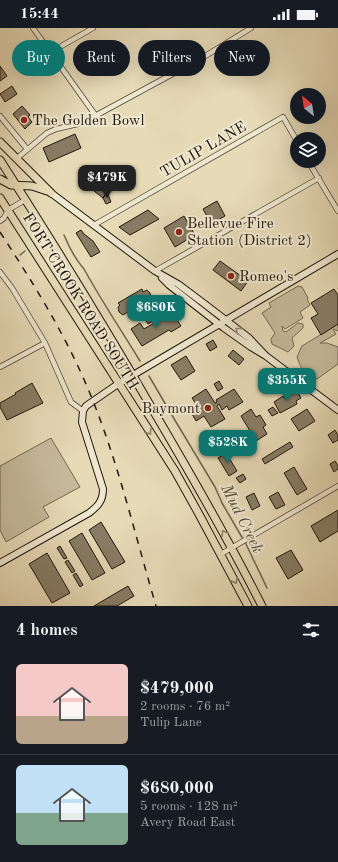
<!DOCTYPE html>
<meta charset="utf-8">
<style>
:root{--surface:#171b24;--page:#20242c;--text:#f1f3f6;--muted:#9ea1a6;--line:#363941;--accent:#0f766e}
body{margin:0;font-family:"Old Standard TT",serif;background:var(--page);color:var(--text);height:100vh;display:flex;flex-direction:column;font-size:15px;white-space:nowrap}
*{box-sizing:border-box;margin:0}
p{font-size:13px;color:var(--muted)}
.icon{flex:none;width:22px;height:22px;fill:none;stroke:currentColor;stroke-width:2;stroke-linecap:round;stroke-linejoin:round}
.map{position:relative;height:578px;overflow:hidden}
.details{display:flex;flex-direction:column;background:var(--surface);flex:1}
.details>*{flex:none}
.banner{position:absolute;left:12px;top:12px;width:314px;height:36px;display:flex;gap:8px}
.needle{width:26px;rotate:330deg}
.tools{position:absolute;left:290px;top:60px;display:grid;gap:8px}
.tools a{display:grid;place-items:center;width:36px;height:36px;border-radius:50%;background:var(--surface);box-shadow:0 4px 16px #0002;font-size:20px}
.price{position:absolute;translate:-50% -34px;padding:0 9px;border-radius:8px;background:var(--accent);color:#fff;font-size:13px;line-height:26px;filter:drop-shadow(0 1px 2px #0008)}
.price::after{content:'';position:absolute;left:50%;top:24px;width:12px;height:9px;margin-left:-6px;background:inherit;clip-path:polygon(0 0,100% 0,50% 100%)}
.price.selected{background:#222;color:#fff}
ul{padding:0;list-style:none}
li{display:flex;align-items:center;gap:12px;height:100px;padding:0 16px}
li+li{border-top:1px solid var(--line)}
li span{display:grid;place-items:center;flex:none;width:112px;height:80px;border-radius:6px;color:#555}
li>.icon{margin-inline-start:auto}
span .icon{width:48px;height:48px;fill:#fffc;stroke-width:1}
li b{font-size:17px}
h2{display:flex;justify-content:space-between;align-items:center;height:48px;padding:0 16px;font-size:17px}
.pill{padding:0 14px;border-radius:18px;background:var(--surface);box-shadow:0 4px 16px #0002;font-size:14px;line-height:36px}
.pill.selected{background:var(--accent);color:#fff}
.status{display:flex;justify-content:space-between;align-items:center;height:28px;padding:0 20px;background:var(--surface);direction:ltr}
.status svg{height:11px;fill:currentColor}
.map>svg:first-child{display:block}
.green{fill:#c5b99a;stroke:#736852}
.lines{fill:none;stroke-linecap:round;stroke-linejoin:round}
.stream{stroke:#6f644e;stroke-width:1.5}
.building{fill:#877c64;stroke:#21170a}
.street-casing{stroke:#524835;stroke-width:6}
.secondary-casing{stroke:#21170a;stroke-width:8}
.primary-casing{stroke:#21170a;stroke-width:9}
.street{stroke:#efe7d0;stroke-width:4.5}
.secondary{stroke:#efe7d0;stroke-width:6}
.primary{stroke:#e6dab7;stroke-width:7}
.rail{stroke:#21170a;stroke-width:1.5;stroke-dasharray:7 7;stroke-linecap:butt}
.oneway{stroke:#928977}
.oneway2{stroke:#8d8269}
.poi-dot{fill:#8f2418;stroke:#efe7d0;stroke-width:1.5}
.labels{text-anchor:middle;stroke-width:4;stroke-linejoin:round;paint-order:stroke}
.poi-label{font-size:15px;fill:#21170a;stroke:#efe7d0;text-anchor:start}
.street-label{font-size:15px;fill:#21170a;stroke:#efe7d0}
.water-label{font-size:16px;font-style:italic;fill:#554b38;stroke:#efe7d0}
</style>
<div class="status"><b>15:44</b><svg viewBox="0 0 49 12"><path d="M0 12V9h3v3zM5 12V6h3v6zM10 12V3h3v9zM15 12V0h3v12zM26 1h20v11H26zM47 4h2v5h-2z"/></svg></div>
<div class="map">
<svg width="338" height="578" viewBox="0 0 338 578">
<rect width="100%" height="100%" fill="#e6dab7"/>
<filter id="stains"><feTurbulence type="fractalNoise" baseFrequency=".005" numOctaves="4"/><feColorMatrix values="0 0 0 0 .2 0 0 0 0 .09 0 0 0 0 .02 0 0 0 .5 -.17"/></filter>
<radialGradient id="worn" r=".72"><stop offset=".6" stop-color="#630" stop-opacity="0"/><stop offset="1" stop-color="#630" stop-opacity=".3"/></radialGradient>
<path class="green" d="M298,258L302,259L308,270L307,271L310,277L300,284L303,290L285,301L282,298L283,303L286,304L298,295L303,296V300L292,310L294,318L288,324L272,316L271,311L275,305L262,285L271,279L269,275Z
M338,296V303L333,301L336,306L320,315H327L338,319V336L317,351C304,349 301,340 297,329L302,318Z
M51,410L80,459L43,479L49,489L6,514L0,502V438Z"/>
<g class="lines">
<path class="stream" d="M64,207C69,219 75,231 84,241C101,272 121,302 140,333
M20,227L25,223
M149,348L173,389L215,459L222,475L243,511
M245,514L267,560"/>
</g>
<path class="building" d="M0,38L7,48L0,53Z
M12,58L17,66L5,74L0,66Z
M22,78L30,87L28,89L32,94L25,101L13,86Z
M75,106L81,120L49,134L43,120Z
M93,145L111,159L103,170L85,156Z
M107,164L111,174L106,176L103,170Z
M217,173L225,188L211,196L203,181Z
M148,182L159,191L130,207L119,199Z
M184,188L195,207L175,219L164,200Z
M81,202L84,206L93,213L100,224L91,229L76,205Z
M220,233L248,253L241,263L213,242Z
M142,261L143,264L147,262L150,265L151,269L123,287L119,284L118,279L120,277L118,275Z
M334,261L338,267V296L321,307L311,290L318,286L311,275Z
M156,269L160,276L163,274L169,283L148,296L138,279Z
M172,284L181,298L171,304L169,302L142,318L131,301L140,295L144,301Z
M213,312L217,319L210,323L206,316Z
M233,322L244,331L239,337L228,328Z
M186,328L195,343L181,352L171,337Z
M219,353L223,360L218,363L214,356Z
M32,355L43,375L7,392L0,379V375L16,366L15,365Z
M206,361L215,375L217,374L216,372L234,361L243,374L229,382L227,378L222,382L219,376L217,378L225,391L211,399L204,388L196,393L191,384L198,379L192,370Z
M297,363L301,370L296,373L297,376L280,385L274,374L283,368L284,370Z
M273,379L278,385L272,388L268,382Z
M251,381L256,389L260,387L266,397L263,399L267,406L256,413L241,388Z
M307,381L315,393L299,403L291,391Z
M335,402L338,407V412L333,415L328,407Z
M223,404L227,410L230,408L232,412L213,424L207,414Z
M290,414L293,419L265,436L262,431Z
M226,425L237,443L229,448L218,430Z
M335,433L338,438V441L334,444L330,436Z
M294,439L307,461L297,467L284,445Z
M243,446L246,451L240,455L236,450Z
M278,464L285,477L276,481L269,469Z
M254,465L260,478L252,482L246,469Z
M338,482V503L320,514L311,498Z
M101,494L125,534L112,541L89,502Z
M82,505L105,545L92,552L69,513Z
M60,518L67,530L64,531L57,520Z
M291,522L303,542L288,551L276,530Z
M47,525L70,565L52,575L29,536Z
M68,532L75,543L72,545L65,534Z
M76,545L83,557L80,559L73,547Z
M128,558L134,568L117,578H94Z"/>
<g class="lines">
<defs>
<path id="street" d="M33,0L96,88
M51,24L93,0
M0,88L27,121
M16,131L47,105L56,101L82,95L202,30L251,0
M308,133L338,183
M0,193L4,190L8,182L25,172
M94,197L283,89L297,113
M155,243L319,150
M0,244L12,260L45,315L71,374L83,383
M0,339L45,315
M221,526L338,458"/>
<path id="secondary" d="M51,165L155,243L178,256L202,274L249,310L266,328
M162,250L169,257L224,300L251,319L266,328L338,382
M0,535L89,485C98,478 103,473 103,461L82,394L83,383L86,378L118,356L338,226"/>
<path id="primary" d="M0,114L51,165
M0,132C52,213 102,294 150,377C189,443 227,509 262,578
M0,151L11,157L32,158L47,163
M0,170L175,443L200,488L248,578"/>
</defs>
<use href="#street" class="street-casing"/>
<use href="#secondary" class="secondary-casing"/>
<use href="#primary" class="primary-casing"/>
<use href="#street" class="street"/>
<use href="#secondary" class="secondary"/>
<use href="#primary" class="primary"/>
<path class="rail" d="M0,204C35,258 69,312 93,373C119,438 136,510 156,578"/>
</g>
<defs><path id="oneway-chevron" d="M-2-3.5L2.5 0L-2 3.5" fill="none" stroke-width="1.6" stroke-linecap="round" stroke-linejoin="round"/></defs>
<use class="oneway" href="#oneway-chevron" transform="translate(238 302) rotate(-143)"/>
<g class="oneway2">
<use href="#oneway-chevron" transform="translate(149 404) rotate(57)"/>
<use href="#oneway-chevron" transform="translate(224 505) rotate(-119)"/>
<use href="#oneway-chevron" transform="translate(235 553) rotate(63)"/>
</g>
<g class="poi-dot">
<circle cx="24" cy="92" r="4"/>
<circle cx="179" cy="204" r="4"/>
<circle cx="231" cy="248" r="4"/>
<circle cx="208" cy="380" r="4"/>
</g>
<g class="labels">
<g class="poi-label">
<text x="32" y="97">The Golden Bowl</text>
<text x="187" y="200">Bellevue Fire<tspan x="187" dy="17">Station (District 2)</tspan></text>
<text x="239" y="253">Romeo's</text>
<text x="200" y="385" text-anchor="end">Baymont</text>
</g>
<g class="street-label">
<text transform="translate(203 121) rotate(-30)" y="5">TULIP LANE</text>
<text transform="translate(81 273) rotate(58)" y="5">FORT CROOK ROAD SOUTH</text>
</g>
<g class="water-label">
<text transform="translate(243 490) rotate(63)" y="6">Mud Creek</text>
</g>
</g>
<rect width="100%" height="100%" filter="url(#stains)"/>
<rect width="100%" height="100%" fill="url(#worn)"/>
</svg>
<div class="tools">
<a><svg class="needle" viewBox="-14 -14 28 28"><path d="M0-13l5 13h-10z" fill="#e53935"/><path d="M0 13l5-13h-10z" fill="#9ea1a6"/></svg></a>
<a><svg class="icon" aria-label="layers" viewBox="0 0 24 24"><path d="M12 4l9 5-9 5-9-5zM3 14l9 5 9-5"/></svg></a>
</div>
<b class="price selected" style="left:107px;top:171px">$479K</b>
<b class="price" style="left:156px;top:301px">$680K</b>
<b class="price" style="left:287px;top:374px">$355K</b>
<b class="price" style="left:228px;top:436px">$528K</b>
<div class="banner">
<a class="pill selected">Buy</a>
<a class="pill">Rent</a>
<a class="pill">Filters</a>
<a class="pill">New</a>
</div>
</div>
<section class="details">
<h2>4 homes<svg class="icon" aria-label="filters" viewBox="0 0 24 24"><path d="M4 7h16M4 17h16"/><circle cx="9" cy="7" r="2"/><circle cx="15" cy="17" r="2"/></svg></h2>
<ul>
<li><span style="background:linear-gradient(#f6c9c9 65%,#b9a48a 0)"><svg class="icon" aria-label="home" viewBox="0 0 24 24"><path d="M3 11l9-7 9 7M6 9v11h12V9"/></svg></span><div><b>$479,000</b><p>2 rooms · 76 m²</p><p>Tulip Lane</p></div></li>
<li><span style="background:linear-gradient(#bfe0f5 60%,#7fa58c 0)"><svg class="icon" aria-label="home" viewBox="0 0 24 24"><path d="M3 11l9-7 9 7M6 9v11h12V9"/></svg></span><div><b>$680,000</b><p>5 rooms · 128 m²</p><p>Avery Road East</p></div></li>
</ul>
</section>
